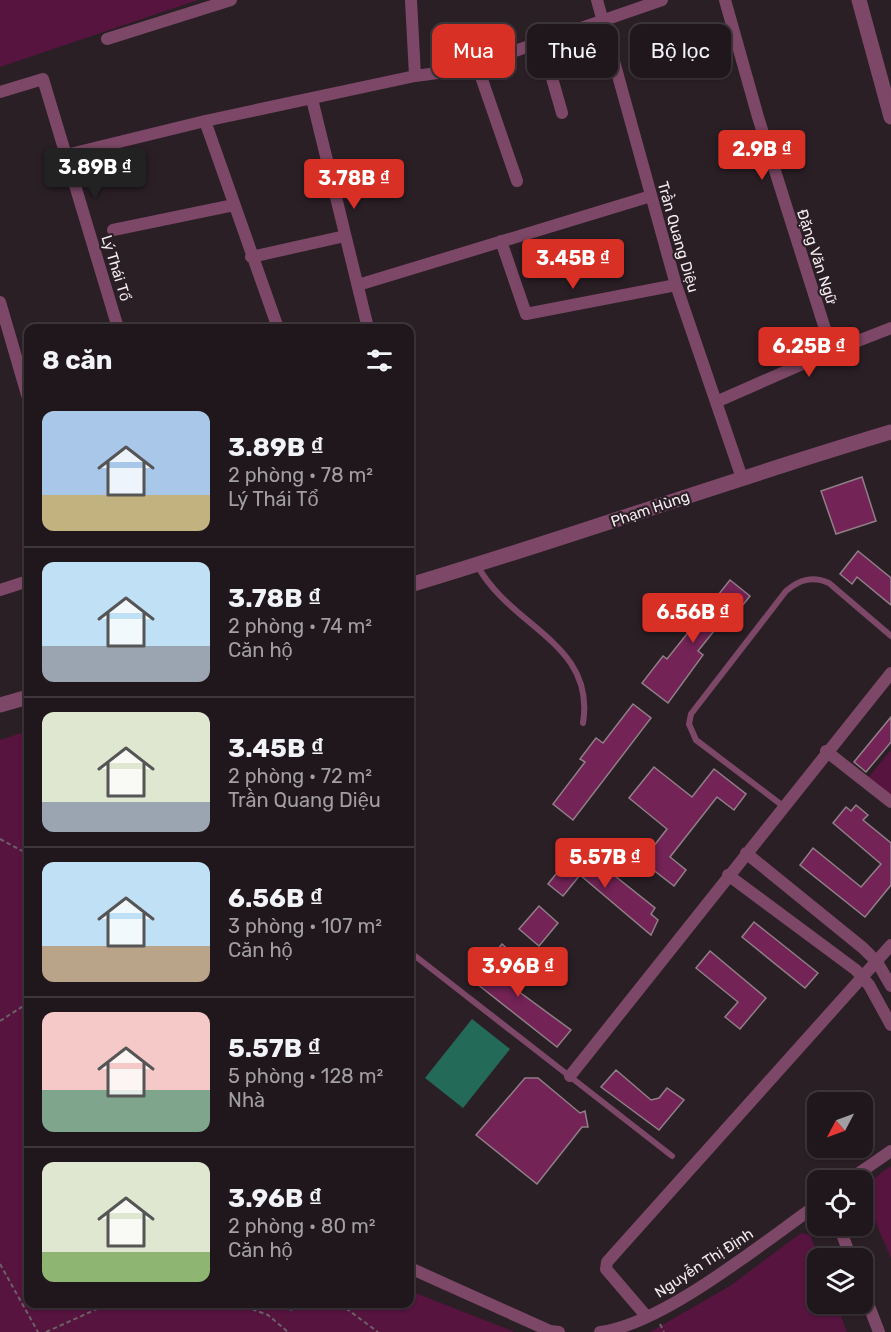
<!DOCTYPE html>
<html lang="vi">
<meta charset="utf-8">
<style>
:root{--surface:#20171c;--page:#2d2429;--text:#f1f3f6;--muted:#a29fa3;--line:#3d363b;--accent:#d93025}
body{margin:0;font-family:Rubik,sans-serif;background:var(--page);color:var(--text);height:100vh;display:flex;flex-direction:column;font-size:22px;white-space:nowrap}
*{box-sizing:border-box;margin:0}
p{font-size:20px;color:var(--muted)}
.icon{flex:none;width:33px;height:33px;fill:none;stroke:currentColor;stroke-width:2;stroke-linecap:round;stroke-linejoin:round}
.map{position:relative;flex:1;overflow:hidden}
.side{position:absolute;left:24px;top:324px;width:390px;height:984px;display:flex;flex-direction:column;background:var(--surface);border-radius:12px;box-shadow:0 2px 4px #0004,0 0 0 2px var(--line)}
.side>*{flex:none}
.hud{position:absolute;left:432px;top:24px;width:369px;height:54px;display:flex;gap:12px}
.needle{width:39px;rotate:229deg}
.controls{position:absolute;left:807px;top:1092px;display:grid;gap:12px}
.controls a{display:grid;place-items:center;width:66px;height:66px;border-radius:12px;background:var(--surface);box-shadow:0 2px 4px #0004,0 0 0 2px var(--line);font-size:30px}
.price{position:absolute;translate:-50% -51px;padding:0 14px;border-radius:6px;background:var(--accent);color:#fff;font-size:20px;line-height:39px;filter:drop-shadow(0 2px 3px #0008)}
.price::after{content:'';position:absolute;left:50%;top:36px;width:18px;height:14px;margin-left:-9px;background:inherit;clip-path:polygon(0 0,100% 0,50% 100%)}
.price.selected{background:#222;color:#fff}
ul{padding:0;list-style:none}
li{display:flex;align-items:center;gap:18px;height:150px;padding:0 18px}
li+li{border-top:2px solid var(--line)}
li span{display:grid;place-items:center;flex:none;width:168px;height:120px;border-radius:12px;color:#555}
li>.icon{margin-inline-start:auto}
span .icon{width:72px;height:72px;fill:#fffc;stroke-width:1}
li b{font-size:26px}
h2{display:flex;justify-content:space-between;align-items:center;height:72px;padding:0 18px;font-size:26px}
.tag{padding:0 21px;border-radius:12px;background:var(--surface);box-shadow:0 2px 4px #0004,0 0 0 2px var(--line);font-size:21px;line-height:54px}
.tag.selected{background:var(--accent);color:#fff}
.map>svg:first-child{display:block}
.green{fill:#56143f}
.water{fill:#246a58}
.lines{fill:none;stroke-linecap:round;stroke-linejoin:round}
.stream{stroke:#246a58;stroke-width:4}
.building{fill:#732356;stroke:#8f7f87;stroke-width:1.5}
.path{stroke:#6c6167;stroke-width:2;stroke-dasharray:4.5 3;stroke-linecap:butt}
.service{stroke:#7d4867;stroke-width:6}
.minor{stroke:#7d4867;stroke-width:12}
.tertiary{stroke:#7d4867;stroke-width:15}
.labels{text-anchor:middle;stroke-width:4.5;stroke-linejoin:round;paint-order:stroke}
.street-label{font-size:15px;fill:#f4ecf0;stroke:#2b1f26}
</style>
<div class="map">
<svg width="891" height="1332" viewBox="0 0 891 1332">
<rect width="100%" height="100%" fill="#2b1f26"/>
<path class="green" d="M0,0H198L0,67Z
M28,731V1304H410V1291L515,1332H0V740Z
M891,750V798L867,779Z
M891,1166V1258C885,1242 863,1201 870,1185C874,1177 884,1171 891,1166Z
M801,1233L810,1235L819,1258L818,1304H836L847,1332H650L730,1286Z"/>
<path class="water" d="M472,1019L510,1049L463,1108L425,1078Z"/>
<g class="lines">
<path class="stream" d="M287,1304L291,1309"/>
</g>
<path class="building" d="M862,477L876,521L836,534L821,491Z
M858,551L891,578V605L857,577L852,584L840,574Z
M730,580L750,596L738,611L733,607L698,651L703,655L668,703L642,683L663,656L667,659Z
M633,704L651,718L573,820L553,804L585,762L580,759L596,738L603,743Z
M891,717V742L866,772L854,762Z
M654,767L692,797L714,769L746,794L734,810L717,797L670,857L686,870L674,886L642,861L667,829L629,798Z
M856,805L868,815L863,820L891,843V885L865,917L800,865L813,848L861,887L881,864L833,823L846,807L851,811Z
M585,852L655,908L651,914L658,920L651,935L580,875L563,896L548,884L573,853L580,859Z
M539,906L558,923L539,946L519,929Z
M754,922L818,973L805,988L742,937Z
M502,944L515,956L501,972L503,980L571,1030L557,1047L472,980Z
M710,951L766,998L740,1029L725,1017L738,1002L696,968Z
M616,1070L651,1100L659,1098L667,1088L684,1100L659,1130L601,1087Z
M525,1078H538L580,1113L585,1111L588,1127H582L537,1184L476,1135Z"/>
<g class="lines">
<path class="path" d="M0,839L28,854
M0,1021L28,1003
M0,1264L38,1332
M238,1304L268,1315L288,1332
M340,1304L378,1332
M660,1324L664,1332
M46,1332L108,1304"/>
<path class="service" d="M477,565C511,628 596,643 583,723
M783,806L696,740L689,724L691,714L786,591C800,579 813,576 829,583L891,636
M410,952L672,1156"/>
<path class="minor" d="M411,0L415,76
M597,0L676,285L742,478
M725,0L758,117L832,351
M107,39L231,0
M542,43L562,113
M477,65L517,181
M0,92L43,79L118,328
M312,99L368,328
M205,121L278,328
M66,155L205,121L415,76L460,70L662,0
M113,230L234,205
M501,241L526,314L676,285
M251,257L345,236
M358,285L651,196
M0,302L28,398
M716,402L832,351L891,328
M0,590L28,581
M826,751L891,802
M746,853L863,948L877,962L891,986
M728,875L856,970L869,985L891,1025
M570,1076L891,673
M849,1180L891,1151
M839,1226L851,1258
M410,1268L550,1331L559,1332
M862,1288L879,1332
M647,1317L606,1269L607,1262L891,945
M600,1332C662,1325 764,1242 818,1204"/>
<path class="tertiary" d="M859,0L891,117
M410,585C571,537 729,480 891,432
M0,705L28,697"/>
</g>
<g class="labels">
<g class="street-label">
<text transform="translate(678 237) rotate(74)" y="5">Trần Quang Diệu</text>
<text transform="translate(817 257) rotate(72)" y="5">Đặng Văn Ngữ</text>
<text transform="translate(116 268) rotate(73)" y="5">Lý Thái Tổ</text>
<text transform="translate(650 509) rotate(-19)" y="5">Phạm Hùng</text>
<text transform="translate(704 1263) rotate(-33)" y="5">Nguyễn Thị Định</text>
</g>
</g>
</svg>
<div class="controls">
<a><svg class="needle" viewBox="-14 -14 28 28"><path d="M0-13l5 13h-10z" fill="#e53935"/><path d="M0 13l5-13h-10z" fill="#a29fa3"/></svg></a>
<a><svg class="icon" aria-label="locate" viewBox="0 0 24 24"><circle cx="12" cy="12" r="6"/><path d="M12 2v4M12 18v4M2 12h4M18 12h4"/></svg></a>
<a><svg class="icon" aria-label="layers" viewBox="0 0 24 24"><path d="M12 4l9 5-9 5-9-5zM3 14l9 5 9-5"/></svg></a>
</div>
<b class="price" style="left:762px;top:181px">2.9B ₫</b>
<b class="price selected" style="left:95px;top:199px">3.89B ₫</b>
<b class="price" style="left:354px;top:210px">3.78B ₫</b>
<b class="price" style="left:573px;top:290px">3.45B ₫</b>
<b class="price" style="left:809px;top:378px">6.25B ₫</b>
<b class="price" style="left:693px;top:644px">6.56B ₫</b>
<b class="price" style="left:605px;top:889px">5.57B ₫</b>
<b class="price" style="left:518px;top:998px">3.96B ₫</b>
<div class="hud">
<a class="tag selected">Mua</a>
<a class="tag">Thuê</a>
<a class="tag">Bộ lọc</a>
</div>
<section class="side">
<h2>8 căn<svg class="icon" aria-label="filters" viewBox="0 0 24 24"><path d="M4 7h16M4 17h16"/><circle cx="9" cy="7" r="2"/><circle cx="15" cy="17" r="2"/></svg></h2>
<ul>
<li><span style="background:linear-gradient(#a9c7e8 70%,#c2b280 0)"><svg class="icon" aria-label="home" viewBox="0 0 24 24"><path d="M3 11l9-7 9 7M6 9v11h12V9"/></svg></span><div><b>3.89B ₫</b><p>2 phòng · 78 m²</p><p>Lý Thái Tổ</p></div></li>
<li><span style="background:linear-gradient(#bfe0f5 70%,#9aa5b1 0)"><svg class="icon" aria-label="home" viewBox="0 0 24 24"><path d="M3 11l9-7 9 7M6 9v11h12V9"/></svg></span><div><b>3.78B ₫</b><p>2 phòng · 74 m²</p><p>Căn hộ</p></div></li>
<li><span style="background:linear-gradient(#dfe7d0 75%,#9aa5b1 0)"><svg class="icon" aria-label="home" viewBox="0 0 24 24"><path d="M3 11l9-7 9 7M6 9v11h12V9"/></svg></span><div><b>3.45B ₫</b><p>2 phòng · 72 m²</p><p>Trần Quang Diệu</p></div></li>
<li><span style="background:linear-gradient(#bfe0f5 70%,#b9a48a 0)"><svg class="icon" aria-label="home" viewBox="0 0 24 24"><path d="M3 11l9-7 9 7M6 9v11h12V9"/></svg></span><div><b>6.56B ₫</b><p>3 phòng · 107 m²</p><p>Căn hộ</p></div></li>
<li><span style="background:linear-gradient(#f6c9c9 65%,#7fa58c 0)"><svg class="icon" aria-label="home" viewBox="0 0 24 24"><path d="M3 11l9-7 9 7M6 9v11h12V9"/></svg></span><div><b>5.57B ₫</b><p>5 phòng · 128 m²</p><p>Nhà</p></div></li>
<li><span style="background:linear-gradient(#dfe7d0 75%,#8fb573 0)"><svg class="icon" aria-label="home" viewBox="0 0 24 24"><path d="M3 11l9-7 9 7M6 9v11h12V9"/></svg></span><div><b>3.96B ₫</b><p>2 phòng · 80 m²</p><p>Căn hộ</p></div></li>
</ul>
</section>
</div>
